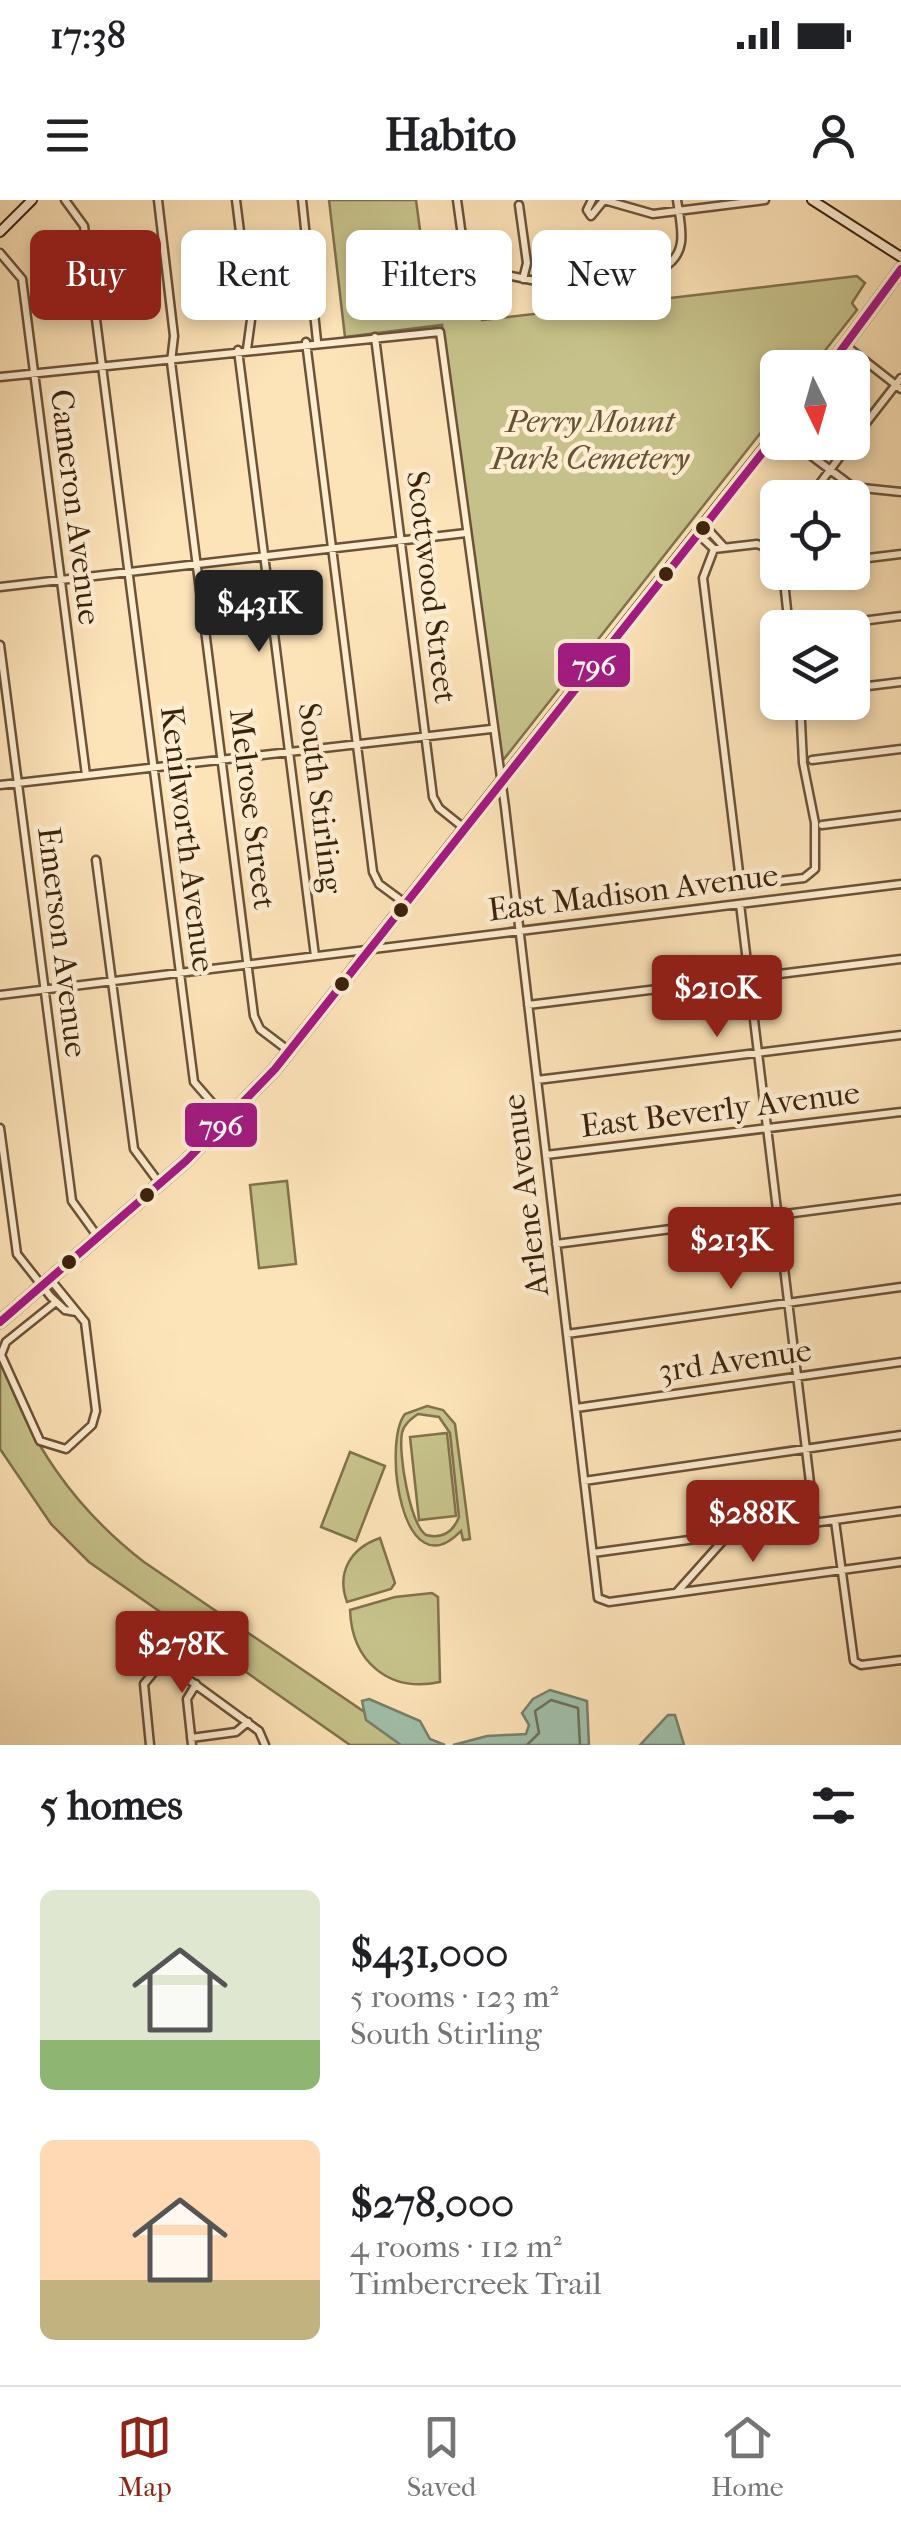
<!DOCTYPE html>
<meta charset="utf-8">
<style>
:root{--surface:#fff;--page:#f2f2f2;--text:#202124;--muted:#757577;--line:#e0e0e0;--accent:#8f2418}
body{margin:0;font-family:"IM FELL French Canon",serif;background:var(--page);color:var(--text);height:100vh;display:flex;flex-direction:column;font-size:38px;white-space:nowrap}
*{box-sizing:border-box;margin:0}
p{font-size:32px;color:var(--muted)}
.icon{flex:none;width:55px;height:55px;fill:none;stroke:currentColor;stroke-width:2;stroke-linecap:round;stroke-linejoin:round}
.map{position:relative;height:1545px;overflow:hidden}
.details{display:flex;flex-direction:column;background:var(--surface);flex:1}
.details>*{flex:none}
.top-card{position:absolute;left:30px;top:30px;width:842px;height:90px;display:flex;gap:20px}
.needle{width:65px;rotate:175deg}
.fabs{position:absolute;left:760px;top:150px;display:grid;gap:20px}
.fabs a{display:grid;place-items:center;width:110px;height:110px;border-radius:15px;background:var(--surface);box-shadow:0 5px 15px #0003;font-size:50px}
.price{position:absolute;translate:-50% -85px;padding:0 22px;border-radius:10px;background:var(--accent);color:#fff;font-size:32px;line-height:65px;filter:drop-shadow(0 2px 5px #0008)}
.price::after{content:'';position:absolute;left:50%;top:60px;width:30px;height:22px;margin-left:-15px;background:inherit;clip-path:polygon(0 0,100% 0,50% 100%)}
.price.active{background:#222;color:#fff}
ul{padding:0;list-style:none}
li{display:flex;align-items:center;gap:30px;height:250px;padding:0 40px}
li span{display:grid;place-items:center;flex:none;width:280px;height:200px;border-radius:15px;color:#555}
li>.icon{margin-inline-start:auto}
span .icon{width:120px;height:120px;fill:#fffc;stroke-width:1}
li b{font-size:42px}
h2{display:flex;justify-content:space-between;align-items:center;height:120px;padding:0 40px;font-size:42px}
.tag{padding:0 35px;border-radius:15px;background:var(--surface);box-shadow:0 5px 15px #0003;font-size:35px;line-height:90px}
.tag.active{background:var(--accent);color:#fff}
.status{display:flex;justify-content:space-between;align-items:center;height:70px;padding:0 50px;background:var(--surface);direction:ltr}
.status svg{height:28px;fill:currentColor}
header{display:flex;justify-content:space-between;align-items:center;height:130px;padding:0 40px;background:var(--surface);font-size:45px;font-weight:800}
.tab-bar{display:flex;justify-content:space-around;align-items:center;height:140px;border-top:2px solid var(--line);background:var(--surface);font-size:28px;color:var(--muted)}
.tab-bar a{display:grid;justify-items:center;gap:5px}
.tab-bar .active{color:var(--accent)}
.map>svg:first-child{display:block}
.green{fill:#c6c18a;stroke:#80724b;stroke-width:2.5;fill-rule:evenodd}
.water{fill:#a1bfaa;stroke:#78806b;stroke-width:2.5}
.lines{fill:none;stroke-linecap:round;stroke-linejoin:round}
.shore{stroke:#6e705b;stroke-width:2.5}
.street-casing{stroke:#6c5237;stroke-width:11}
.secondary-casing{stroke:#3b220c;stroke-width:12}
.primary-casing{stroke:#3b220c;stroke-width:15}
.street{stroke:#feedd1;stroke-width:6}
.secondary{stroke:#feedd1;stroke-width:8}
.primary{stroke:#eec27c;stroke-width:10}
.bus-1-casing{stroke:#feedd1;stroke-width:15}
.bus-1{stroke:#a31984;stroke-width:8}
.bus-dot{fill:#3b220c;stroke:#feedd1;stroke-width:4}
.labels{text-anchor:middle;stroke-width:9;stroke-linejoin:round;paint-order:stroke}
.park-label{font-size:32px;font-style:italic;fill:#655232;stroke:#feedd1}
.street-label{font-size:32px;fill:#3b220c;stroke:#feedd1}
.line-badge{stroke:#feedd1;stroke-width:4}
.badge-label{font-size:28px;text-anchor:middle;font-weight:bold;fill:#fff}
</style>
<div class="status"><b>17:38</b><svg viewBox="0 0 49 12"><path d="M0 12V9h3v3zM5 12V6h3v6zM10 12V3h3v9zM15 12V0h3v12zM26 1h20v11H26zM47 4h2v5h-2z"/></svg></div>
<header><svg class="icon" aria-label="menu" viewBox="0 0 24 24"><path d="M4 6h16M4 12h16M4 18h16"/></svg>Habito<svg class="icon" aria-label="person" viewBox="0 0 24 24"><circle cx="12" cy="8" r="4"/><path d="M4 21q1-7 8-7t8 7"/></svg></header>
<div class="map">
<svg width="901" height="1545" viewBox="0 0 901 1545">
<rect width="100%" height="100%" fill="#fde3b8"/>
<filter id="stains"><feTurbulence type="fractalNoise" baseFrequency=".002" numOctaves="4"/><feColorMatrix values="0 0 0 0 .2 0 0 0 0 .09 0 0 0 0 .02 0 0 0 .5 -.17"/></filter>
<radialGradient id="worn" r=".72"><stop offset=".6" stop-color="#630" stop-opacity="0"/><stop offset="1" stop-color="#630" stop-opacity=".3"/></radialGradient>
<path class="green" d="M329,0H416L427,82L475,77L482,120L857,76L865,83L852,103L857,110L812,167L778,168L777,212L504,559L498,560L442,125L345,137Z
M287,981L296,1064L259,1068L250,985Z
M0,1157C28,1241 74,1308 144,1362L413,1545H350L89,1362L51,1324L0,1249Z
M427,1206L443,1210L455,1224L470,1339L463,1340L461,1331C402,1392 382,1243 405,1214ZM418,1214L439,1217L450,1233L459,1317C453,1332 442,1339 426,1335C410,1324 398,1253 402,1233C404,1224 411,1219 418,1214Z
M447,1233L456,1316L419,1320L410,1237Z
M350,1252L385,1266L356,1341L321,1327Z
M380,1338L395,1383L391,1389L347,1402C336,1372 351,1348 380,1338Z
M432,1393L438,1397L440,1482C389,1493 352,1462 350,1410L395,1397Z"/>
<path class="water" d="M550,1490L587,1501L589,1545H453L487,1536L526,1534L529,1525L522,1513L533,1499Z
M369,1499L420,1521L430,1539L445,1545H401L366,1520L362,1501Z
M668,1515H675L684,1545H640Z"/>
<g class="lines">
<path class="shore" d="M527,1545L539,1533L535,1511L551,1500L578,1508L580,1545"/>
<defs>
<path id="street" d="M65,0L84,26L194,882L228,921
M158,0L174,136L171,162L254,816L260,829L289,851
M236,0L251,120L247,149
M302,0L317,141
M457,0L467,72
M592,0L587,10L591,16L604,0
M604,0L653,14L765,0
M519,5L527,63L523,79
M0,53L22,79L86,575
M433,77L487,71L546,83L661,69C690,54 681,27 677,0
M375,137L433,597L439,608L464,628
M306,142L373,672L379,684L406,704
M845,145L901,189
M238,150L315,756
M0,177L440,132L505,607L598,1398L609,1402L901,1362
M852,241L901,178
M793,242L853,287L901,292
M809,298L851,242
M704,325L724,347
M698,334L714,349
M778,352L757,344L714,349L703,378L739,672L754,684L804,678L815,669V623L803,563L800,502
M852,360L901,354
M783,372L789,428
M0,387L466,333
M807,428L901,416
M0,445L72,1001L98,1037
M852,488L901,482
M812,560L901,549
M0,585L491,529
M822,625L901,615
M96,660L134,949L160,984
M740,704L815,1324
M0,795L901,684
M528,805L901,759
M537,880L901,835
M0,928L17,1054L51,1097L65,1110L76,1112
M546,955L901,912
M556,1044L901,999
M50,1079L85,1122L96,1211L92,1225L66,1249L40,1241L1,1155L6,1142L56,1102
M567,1134L901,1087
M576,1208L901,1162
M584,1281L901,1235
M835,1321L854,1461L861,1465L901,1460
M593,1353L901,1311
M677,1392L728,1335
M191,1538L236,1532L248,1522
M150,1545L144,1484L163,1461L259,1531L265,1545
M192,1545L187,1499L196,1484"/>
<path id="secondary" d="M812,0L901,57
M0,32L32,0"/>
<path id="primary" d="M828,168L901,69
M0,1122L186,961L275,869L778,232"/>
</defs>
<use href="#street" class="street-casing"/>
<use href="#secondary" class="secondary-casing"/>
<use href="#primary" class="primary-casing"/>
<use href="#street" class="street"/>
<use href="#secondary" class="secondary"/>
<use href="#primary" class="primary"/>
<defs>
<path id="bus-1" d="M828,168L901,69
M0,1122L186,961L275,869L778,233"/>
</defs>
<use href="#bus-1" class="bus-1-casing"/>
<use href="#bus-1" class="bus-1"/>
</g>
<g class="bus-dot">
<circle cx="703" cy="328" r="9"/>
<circle cx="666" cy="374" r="9"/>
<circle cx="401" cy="710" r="9"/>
<circle cx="342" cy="784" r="9"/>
<circle cx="147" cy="995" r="9"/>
<circle cx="69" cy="1062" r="9"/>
</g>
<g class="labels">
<g class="park-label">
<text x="590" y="232">Perry Mount<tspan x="590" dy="37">Park Cemetery</tspan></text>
</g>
<g class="street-label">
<text transform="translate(76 307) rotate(83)" y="11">Cameron Avenue</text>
<text transform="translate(432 387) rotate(83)" y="11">Scottwood Street</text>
<text transform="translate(321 598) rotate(83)" y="11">South Stirling</text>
<text transform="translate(253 609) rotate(83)" y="11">Melrose Street</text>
<text transform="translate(188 639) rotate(83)" y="11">Kenilworth Avenue</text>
<text transform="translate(633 692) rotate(-7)" y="11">East Madison Avenue</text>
<text transform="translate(63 742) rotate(83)" y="11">Emerson Avenue</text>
<text transform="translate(720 909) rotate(-7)" y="11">East Beverly Avenue</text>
<text transform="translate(525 995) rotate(-97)" y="11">Arlene Avenue</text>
<text transform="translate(735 1160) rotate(-8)" y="11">3rd Avenue</text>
</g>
</g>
<g class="line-badge">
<rect x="556" y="441" width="76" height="48" rx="10" fill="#a31984"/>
<rect x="183" y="901" width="76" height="48" rx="10" fill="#a31984"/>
</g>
<g class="badge-label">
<text x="594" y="475">796</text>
<text x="221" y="935">796</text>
</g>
<rect width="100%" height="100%" filter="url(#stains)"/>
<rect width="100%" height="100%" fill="url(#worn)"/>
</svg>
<div class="fabs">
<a><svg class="needle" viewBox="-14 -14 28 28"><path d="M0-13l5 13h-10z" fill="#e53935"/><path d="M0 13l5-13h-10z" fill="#757577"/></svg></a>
<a><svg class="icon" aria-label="locate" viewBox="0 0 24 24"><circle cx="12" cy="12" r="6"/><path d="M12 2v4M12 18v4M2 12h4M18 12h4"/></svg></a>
<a><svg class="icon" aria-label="layers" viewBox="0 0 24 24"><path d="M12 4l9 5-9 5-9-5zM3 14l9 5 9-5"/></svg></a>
</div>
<b class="price active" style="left:259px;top:455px">$431K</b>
<b class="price" style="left:717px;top:840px">$210K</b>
<b class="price" style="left:731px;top:1092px">$213K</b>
<b class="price" style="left:753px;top:1365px">$288K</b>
<b class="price" style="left:182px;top:1496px">$278K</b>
<div class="top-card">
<a class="tag active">Buy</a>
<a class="tag">Rent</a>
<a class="tag">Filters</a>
<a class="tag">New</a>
</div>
</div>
<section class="details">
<h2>5 homes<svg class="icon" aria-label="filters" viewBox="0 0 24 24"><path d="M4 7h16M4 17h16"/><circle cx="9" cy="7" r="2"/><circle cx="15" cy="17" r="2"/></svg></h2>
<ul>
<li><span style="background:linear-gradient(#dfe7d0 75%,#8fb573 0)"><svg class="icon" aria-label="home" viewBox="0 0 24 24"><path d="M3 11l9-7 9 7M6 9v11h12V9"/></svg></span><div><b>$431,000</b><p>5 rooms · 123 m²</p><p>South Stirling</p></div></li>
<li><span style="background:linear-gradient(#ffd9b3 70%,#c2b280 0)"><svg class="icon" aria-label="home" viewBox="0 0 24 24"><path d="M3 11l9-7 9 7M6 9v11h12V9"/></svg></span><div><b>$278,000</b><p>4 rooms · 112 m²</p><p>Timbercreek Trail</p></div></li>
</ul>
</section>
<nav class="tab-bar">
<a class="active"><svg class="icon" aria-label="map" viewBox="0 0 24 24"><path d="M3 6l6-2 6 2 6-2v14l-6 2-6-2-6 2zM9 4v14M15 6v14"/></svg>Map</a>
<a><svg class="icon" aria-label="saved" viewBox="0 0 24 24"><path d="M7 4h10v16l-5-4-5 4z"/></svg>Saved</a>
<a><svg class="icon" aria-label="home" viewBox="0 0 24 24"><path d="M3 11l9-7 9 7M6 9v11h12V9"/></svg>Home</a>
</nav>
